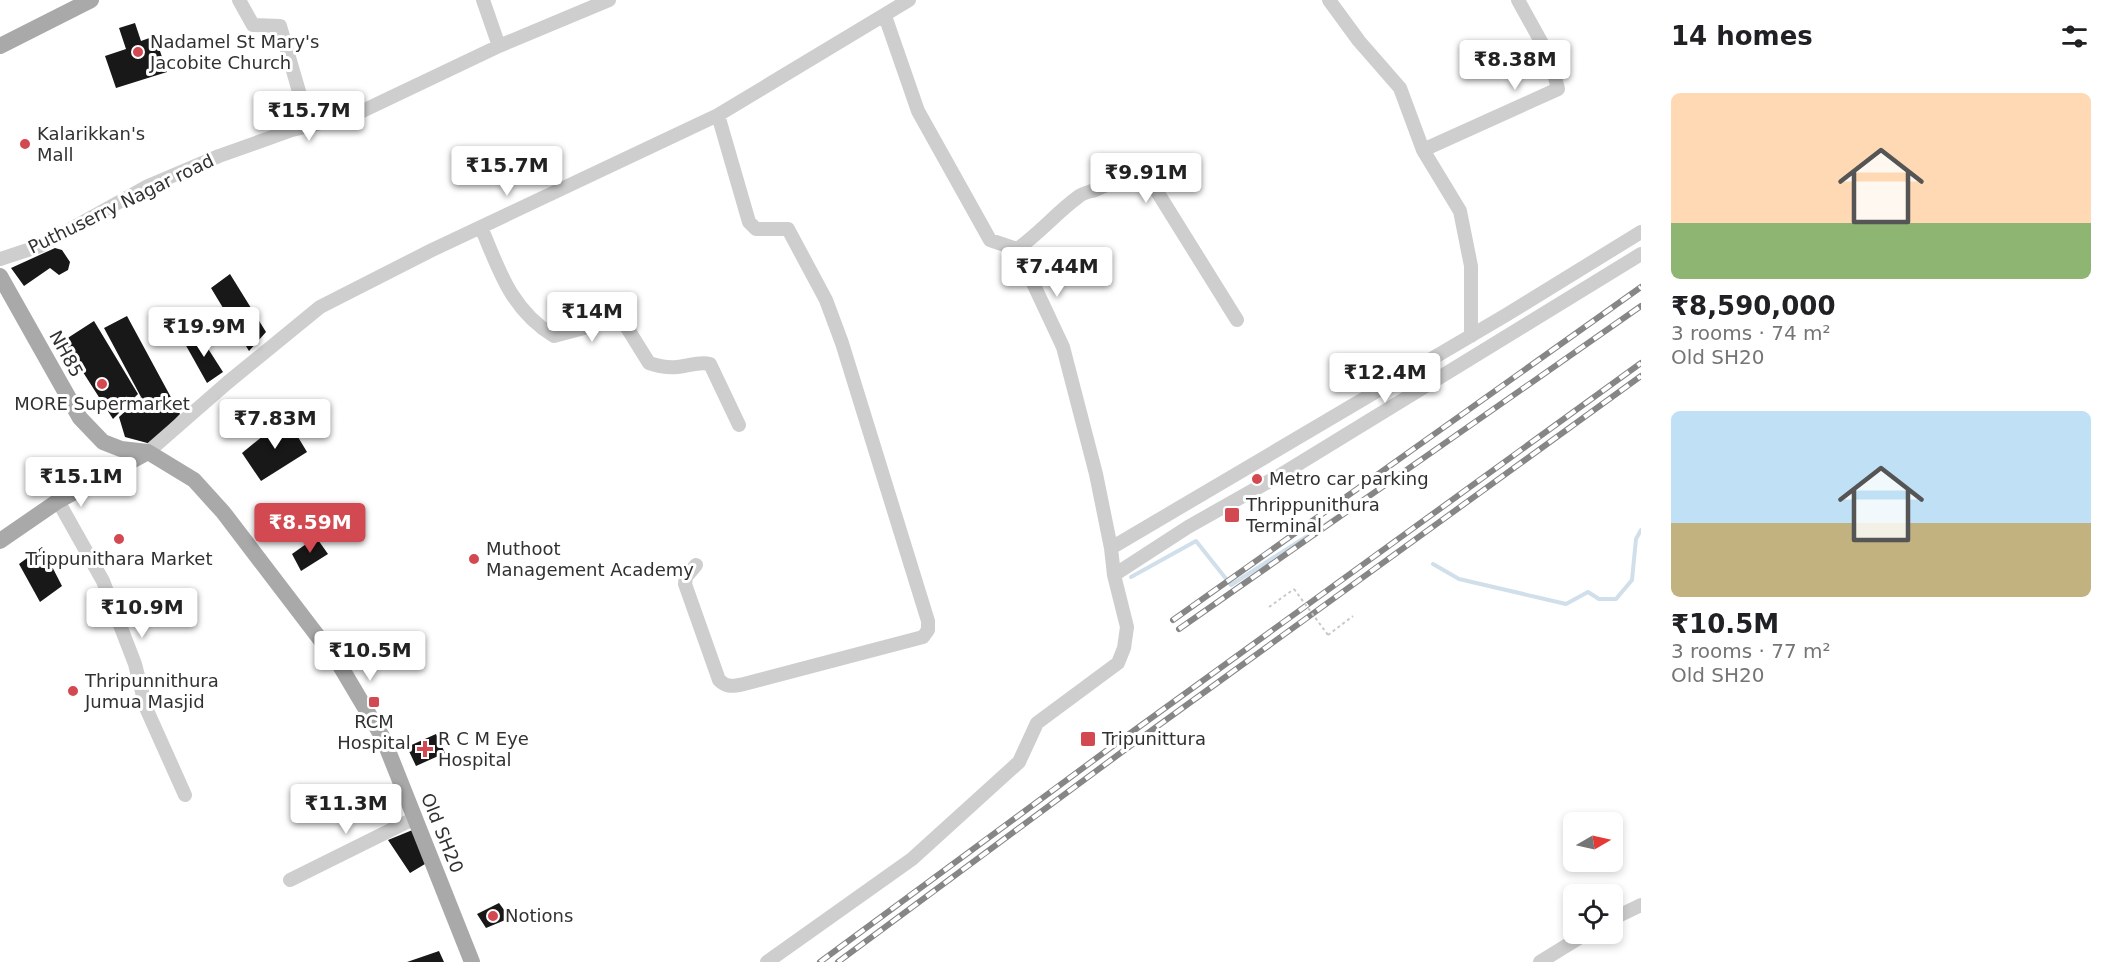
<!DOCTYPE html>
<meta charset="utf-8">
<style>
:root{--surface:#fff;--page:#f6f6f6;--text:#202124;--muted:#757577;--accent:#d34951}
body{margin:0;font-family:"DejaVu Sans",sans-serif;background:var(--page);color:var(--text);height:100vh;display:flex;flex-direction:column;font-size:22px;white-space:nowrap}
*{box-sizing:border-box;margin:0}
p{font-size:20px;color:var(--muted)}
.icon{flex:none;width:33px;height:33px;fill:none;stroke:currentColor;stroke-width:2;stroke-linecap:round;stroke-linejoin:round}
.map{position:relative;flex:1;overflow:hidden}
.panel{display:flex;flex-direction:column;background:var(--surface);width:480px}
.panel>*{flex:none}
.needle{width:39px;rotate:81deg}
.buttons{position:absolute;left:1563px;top:812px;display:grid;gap:12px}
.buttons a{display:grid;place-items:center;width:60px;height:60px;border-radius:9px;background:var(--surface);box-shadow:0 3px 9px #0003;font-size:30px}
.price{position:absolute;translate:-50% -51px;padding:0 14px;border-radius:6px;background:#fff;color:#222;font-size:20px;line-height:39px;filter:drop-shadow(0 2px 3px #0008)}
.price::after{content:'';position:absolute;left:50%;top:36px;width:18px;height:14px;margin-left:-9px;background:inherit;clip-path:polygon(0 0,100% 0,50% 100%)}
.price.current{background:var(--accent);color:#fff}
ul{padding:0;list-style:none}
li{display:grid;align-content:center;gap:12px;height:318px;padding:0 30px}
li span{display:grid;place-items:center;height:186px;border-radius:9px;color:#555}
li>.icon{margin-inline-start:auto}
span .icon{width:108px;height:108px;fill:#fffc;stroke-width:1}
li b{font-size:26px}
h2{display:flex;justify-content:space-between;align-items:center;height:72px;padding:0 30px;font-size:26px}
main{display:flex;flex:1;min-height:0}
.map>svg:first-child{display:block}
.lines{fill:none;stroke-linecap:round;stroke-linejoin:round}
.stream{stroke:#d0dfea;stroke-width:4}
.building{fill:#181818}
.path{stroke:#c8c8c8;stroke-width:2;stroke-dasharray:3 3;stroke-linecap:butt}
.minor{stroke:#cecece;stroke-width:14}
.major{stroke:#a9a9a9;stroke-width:16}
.rail-casing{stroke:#868686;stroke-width:6}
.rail{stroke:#fff;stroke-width:4;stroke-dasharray:11;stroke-linecap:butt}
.path-bridge{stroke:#c8c8c8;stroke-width:2;stroke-dasharray:3 3;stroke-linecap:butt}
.poi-dot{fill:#d34951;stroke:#fff;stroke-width:2}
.labels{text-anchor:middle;stroke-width:6;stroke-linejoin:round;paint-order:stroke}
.poi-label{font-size:18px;fill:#313131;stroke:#fff;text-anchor:start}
.street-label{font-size:18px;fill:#313131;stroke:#fff}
</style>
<main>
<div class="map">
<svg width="1641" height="962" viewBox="0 0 1641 962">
<rect width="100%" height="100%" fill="#fff"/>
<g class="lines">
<path class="stream" d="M1433,564L1459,579L1566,604L1588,592L1599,599H1616L1632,580L1636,539L1641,530
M1131,577L1196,541L1231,585L1387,485"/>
</g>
<path class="building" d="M135,23L141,41L155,36L167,72L116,88L105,56L126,49L119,28Z
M55,248L62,250L70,262L68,270L59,275L50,268L24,286L11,268Z
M230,274L266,332L249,351L211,288Z
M127,316L180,414L151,444L125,437L119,417L141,397L104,328Z
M94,321L138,394L113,419L63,341Z
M198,333L223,372L207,383L184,342L193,339Z
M286,417L307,452L261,481L242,453Z
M316,537L328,554L301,571L292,554Z
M42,547L62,586L40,602L19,564Z
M436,734L445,753L416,766L407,747Z
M415,829L430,861L410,873L388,840Z
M499,903L510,918L486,928L477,914Z
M439,951L444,962H407Z"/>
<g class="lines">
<path class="path" d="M1269,607L1294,589
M1328,635L1353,616"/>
<path class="minor" d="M239,0L253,25L280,26L309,126
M483,0L499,46
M1329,0L1359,41L1400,88L1423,150L1460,211L1471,266V336
M1423,150L1558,89L1550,58L1518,0
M481,227C499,270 511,310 554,336L621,318L649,363C658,366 667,368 677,367C690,366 698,361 710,364L739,425
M1017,249C1039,234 1056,213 1078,197C1082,193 1089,192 1095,190C1115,181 1132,175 1153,185L1237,320
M0,259L40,246L146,187L219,156L292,130L354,115L499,46L609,0
M148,452L227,383L320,307L432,250L718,115L909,0
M58,501L103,581L135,664L146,708L185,795
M1111,548L1506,315L1641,232
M696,565L686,577L685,584L719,680C727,688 734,686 744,684L923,637L928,630V621L842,343L826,300L788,229H756L749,222L718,115
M1114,575L1188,527L1282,474L1641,254
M290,880L415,818
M1612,919L1641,905
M767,962L912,859L1019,762L1037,723L1118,663L1124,648L1127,627L1114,575L1111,548L1096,474L1063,347L1017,249L990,240L918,111L885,16
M1540,962L1587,933"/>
<path class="major" d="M0,46L91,0
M0,276L80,418L103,442L121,449L148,452L194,480L223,512L339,664L383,738L472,962
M0,541L58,501L148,452"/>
<defs>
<path id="rail" d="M1173,620L1641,287
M1179,629L1641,306
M820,962L1125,737L1641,363
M838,962L1130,746L1641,376"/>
</defs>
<use href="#rail" class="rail-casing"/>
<use href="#rail" class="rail"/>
<path class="path-bridge" d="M1294,589L1328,635"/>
</g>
<g class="poi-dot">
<circle cx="138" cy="52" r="6"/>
<circle cx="25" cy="144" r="6"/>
<circle cx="102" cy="384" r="6"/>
<circle cx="1257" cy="479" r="6"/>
<rect x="1224" y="507" width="16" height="16" rx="3"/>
<circle cx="119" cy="539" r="6"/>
<circle cx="474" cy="559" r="6"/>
<circle cx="73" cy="691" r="6"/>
<rect x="368" y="696" width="12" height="12" rx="3"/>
<rect x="1080" y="731" width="16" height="16" rx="3"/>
<path d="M422 740h6v6h6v6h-6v6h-6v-6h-6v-6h6z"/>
<circle cx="493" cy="916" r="6"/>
</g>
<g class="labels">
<g class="poi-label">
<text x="150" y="48">Nadamel St Mary's<tspan x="150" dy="21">Jacobite Church</tspan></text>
<text x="37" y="140">Kalarikkan's<tspan x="37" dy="21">Mall</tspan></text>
<text x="102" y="410" text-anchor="middle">MORE Supermarket</text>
<text x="1269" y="485">Metro car parking</text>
<text x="1246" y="511">Thrippunithura<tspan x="1246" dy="21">Terminal</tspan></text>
<text x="486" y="555">Muthoot<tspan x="486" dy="21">Management Academy</tspan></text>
<text x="119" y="565" text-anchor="middle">Trippunithara Market</text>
<text x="85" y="687">Thripunnithura<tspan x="85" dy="21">Jumua Masjid</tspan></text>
<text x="374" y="728" text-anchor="middle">RCM<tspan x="374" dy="21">Hospital</tspan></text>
<text x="438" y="745">R C M Eye<tspan x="438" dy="21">Hospital</tspan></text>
<text x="1102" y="745">Tripunittura</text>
<text x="505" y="922">Notions</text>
</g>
<g class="street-label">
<text transform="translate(121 204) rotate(-26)" y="6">Puthuserry Nagar road</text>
<text transform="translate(66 354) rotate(61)" y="6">NH85</text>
<text transform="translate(442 833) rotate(68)" y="6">Old SH20</text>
</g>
</g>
</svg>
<div class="buttons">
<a><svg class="needle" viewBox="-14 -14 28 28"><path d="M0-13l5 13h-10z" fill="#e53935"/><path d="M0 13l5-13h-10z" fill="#757577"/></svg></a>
<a><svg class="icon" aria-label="locate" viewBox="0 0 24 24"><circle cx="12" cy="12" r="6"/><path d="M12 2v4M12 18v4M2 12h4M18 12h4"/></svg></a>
</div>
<b class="price" style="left:1515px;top:91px">₹8.38M</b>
<b class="price" style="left:309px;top:142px">₹15.7M</b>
<b class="price" style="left:507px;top:197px">₹15.7M</b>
<b class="price" style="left:1146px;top:204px">₹9.91M</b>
<b class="price" style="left:1057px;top:298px">₹7.44M</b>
<b class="price" style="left:592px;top:343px">₹14M</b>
<b class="price" style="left:204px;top:358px">₹19.9M</b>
<b class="price" style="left:1385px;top:404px">₹12.4M</b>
<b class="price" style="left:275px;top:450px">₹7.83M</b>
<b class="price" style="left:81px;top:508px">₹15.1M</b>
<b class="price current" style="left:310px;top:554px">₹8.59M</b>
<b class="price" style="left:142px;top:639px">₹10.9M</b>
<b class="price" style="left:370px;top:682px">₹10.5M</b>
<b class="price" style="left:346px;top:835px">₹11.3M</b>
</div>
<section class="panel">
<h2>14 homes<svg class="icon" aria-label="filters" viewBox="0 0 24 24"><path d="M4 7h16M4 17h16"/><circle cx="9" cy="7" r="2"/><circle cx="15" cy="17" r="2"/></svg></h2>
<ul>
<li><span style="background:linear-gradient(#ffd9b3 70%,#8fb573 0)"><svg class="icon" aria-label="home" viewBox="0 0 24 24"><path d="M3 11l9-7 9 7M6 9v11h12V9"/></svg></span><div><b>₹8,590,000</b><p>3 rooms · 74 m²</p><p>Old SH20</p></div></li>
<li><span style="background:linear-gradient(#bfe0f5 60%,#c2b280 0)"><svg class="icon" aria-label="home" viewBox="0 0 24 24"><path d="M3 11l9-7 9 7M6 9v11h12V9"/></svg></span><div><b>₹10.5M</b><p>3 rooms · 77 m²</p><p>Old SH20</p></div></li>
</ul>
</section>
</main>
